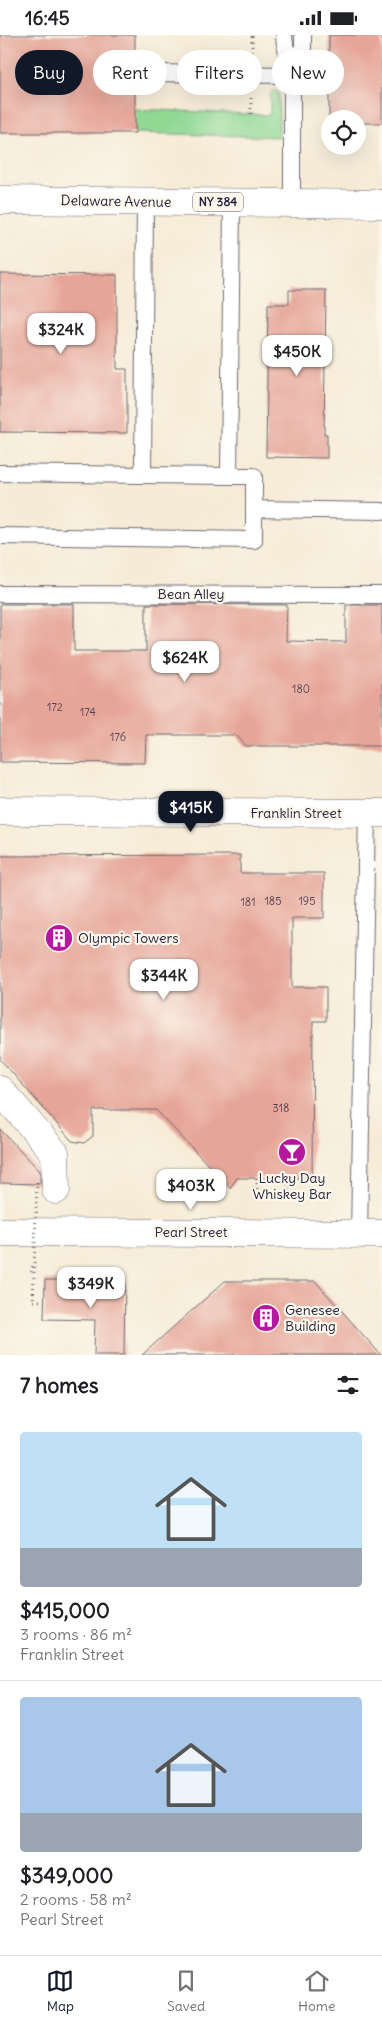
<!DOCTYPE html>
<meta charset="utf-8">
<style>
:root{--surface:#fff;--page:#f2f2f2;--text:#202124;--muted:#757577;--line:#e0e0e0;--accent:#111827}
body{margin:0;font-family:Delius,sans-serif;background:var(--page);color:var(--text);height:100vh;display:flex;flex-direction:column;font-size:19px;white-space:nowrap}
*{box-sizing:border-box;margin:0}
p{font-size:16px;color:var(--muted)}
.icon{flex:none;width:28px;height:28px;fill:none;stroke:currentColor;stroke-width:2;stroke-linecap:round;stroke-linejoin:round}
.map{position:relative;height:1320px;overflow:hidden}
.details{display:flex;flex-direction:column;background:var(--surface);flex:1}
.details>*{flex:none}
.banner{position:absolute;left:15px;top:15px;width:352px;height:45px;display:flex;gap:10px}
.controls{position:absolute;left:321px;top:75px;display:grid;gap:10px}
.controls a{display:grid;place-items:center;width:45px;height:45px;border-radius:50%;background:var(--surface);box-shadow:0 5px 20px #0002;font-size:25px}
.price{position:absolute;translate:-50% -42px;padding:0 11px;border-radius:10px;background:#fff;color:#222;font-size:16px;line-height:32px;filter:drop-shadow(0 1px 2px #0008)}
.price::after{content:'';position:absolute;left:50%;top:30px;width:15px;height:11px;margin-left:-8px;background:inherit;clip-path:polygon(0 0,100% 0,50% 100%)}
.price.selected{background:var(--accent);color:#fff}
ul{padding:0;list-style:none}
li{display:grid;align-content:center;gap:10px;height:265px;padding:0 20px}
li+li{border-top:1px solid var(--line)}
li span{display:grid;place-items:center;height:155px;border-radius:5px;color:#555}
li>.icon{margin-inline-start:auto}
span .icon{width:90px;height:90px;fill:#fffc;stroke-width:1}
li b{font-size:21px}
h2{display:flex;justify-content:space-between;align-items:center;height:60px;padding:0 20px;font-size:21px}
.pill{padding:0 18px;border-radius:22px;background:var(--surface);box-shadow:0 5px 20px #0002;font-size:18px;line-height:45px}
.pill.selected{background:var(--accent);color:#fff}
.status{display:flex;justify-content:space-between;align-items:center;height:35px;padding:0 25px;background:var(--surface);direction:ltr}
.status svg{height:14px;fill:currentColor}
.dock{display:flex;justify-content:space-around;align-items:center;height:70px;border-top:1px solid var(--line);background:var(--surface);font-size:14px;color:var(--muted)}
.dock a{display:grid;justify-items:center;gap:2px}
.dock .selected{color:var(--accent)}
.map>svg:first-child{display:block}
.green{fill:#90d894;stroke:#597d68}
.building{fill:#e6a598}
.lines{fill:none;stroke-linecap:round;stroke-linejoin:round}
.lane-casing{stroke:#6c6871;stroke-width:18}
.street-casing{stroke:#6c6871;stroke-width:29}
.secondary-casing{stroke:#6c6871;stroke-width:29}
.primary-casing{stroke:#6c6871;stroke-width:29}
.path{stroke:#6c6871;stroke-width:3;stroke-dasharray:1 4;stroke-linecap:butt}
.lane{stroke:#fff;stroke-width:16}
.street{stroke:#fff;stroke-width:28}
.secondary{stroke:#fff;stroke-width:28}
.primary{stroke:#fff;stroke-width:28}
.path-bridge{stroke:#6c6871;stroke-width:3;stroke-dasharray:1 4;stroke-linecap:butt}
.labels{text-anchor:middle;stroke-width:4.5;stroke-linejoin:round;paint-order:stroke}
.number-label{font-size:11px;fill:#534352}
.shield{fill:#fbf7ec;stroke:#636270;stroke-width:1}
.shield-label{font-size:12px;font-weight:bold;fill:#22223b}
.street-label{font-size:14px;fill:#22223b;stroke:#fbf7ec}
.poi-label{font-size:14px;fill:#22223b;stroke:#fbf7ec;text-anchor:start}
</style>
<div class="status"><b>16:45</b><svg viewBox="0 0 49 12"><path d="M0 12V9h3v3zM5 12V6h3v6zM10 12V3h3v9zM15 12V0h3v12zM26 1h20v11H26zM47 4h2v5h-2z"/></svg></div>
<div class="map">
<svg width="382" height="1320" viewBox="0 0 382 1320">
<rect width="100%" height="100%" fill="#fbf7ec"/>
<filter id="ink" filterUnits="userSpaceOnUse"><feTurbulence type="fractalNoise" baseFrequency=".02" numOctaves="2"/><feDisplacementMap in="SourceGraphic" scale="10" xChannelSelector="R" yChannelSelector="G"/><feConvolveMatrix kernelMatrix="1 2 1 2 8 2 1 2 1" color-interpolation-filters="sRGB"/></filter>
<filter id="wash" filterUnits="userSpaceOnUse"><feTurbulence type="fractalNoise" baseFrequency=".0096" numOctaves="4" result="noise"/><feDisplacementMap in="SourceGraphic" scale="20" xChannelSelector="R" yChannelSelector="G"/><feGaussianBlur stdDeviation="1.12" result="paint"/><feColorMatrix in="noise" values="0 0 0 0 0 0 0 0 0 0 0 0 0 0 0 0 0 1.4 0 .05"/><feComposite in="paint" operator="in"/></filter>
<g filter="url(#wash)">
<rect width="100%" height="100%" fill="#f6ebd6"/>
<path class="green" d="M273,56H277L279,60V102L135,98V74L270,80V59Z"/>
<g id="blocks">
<path class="building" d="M0,0H135V98H0Z
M329,0H382V88H358V84H330L329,88Z
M0,239L117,240V334H127V398L0,397Z
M289,255H326L324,399H327V423L266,422L268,269H289Z
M0,569H74V616H146V569L287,570L286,606L346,607V570H382V711H246L236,700H146L145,728L0,727Z
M240,820V838H324V883H292V952H326V986H313L312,1143H237L230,1153L156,1075H93V1101L84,1108L72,1106L0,1024V821Z
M0,1094L40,1136V1149L0,1148Z
M45,1245L125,1246L124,1320H94L95,1285L44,1284Z
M225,1246H315L381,1320H142Z"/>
</g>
</g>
<g filter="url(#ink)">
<use href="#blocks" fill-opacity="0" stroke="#6c6871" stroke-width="1"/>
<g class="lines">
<defs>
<path id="lane" d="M284,0C284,14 291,26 292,40V168
M291,31L303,13V0
M149,38L292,40
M145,166L143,440L229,441L232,167
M0,438L143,440
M229,441H254V474
M0,501L254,505V474L382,476
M0,559L382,560
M359,1198L367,778"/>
<path id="street" d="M0,1055L55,1118L56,1155"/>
<path id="secondary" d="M0,776L382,778
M0,1197L382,1199"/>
<path id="primary" d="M0,165L382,169"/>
</defs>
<use href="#lane" class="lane-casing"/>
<use href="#street" class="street-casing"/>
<use href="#secondary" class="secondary-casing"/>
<use href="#primary" class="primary-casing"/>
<path class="path" d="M252,17V0
M251,79V63
M257,1143V1155
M288,1144V1155
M31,1237L33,1230"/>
<use href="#lane" class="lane"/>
<use href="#street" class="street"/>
<use href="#secondary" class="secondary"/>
<use href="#primary" class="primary"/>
<path class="path-bridge" d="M37,1147L33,1266H44"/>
</g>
</g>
<defs>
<symbol id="building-disc" viewBox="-11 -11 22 22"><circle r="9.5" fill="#b5179e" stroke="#fbf7ec"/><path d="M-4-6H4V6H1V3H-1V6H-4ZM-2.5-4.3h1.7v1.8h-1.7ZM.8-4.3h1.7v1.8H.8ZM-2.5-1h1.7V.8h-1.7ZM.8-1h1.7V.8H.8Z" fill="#fff"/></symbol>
<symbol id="bar-disc" viewBox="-11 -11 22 22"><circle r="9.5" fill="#b5179e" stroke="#fbf7ec"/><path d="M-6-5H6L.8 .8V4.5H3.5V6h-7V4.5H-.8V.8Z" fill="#fff"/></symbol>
</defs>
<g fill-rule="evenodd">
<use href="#building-disc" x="43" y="887" width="32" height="32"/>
<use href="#bar-disc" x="276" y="1101" width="32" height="32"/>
<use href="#building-disc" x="250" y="1267" width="32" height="32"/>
</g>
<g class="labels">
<g class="number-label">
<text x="301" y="658">180</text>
<text x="55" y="676">172</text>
<text x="88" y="681">174</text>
<text x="118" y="706">176</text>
<text x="273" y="870">185</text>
<text x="307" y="870">195</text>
<text x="248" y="871">181</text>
<text x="281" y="1077">318</text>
</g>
<rect class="shield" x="193" y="157.5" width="50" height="19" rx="4"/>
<g class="shield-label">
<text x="218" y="171">NY 384</text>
</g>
<g class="street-label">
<text transform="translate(116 166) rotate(1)" y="5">Delaware Avenue</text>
<text x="191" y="564">Bean Alley</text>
<text x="296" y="783">Franklin Street</text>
<text x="191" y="1202">Pearl Street</text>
</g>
<g class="poi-label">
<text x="78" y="908">Olympic Towers</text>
<text x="292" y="1148" text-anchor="middle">Lucky Day<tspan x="292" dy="16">Whiskey Bar</tspan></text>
<text x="285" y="1280">Genesee<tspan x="285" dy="16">Building</tspan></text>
</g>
</g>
</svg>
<div class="controls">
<a><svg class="icon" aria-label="locate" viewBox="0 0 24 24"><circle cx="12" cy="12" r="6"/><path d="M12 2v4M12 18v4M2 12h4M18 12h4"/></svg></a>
</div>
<b class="price" style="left:61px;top:320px">$324K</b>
<b class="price" style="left:297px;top:342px">$450K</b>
<b class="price" style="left:185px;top:648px">$624K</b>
<b class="price selected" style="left:191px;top:798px">$415K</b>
<b class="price" style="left:164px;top:966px">$344K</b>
<b class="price" style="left:191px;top:1176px">$403K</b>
<b class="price" style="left:91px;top:1274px">$349K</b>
<div class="banner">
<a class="pill selected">Buy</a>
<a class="pill">Rent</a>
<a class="pill">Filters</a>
<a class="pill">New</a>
</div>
</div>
<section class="details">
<h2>7 homes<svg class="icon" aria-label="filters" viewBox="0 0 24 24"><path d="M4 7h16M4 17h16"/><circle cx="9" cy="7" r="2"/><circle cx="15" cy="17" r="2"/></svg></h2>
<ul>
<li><span style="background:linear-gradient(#bfe0f5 75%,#9aa5b1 0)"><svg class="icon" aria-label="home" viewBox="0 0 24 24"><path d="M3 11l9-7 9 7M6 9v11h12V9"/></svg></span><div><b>$415,000</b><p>3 rooms · 86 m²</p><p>Franklin Street</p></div></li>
<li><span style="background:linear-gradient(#a9c7e8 75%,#9aa5b1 0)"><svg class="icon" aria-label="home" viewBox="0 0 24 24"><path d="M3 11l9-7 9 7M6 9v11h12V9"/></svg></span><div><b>$349,000</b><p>2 rooms · 58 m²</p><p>Pearl Street</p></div></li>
</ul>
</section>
<nav class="dock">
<a class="selected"><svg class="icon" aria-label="map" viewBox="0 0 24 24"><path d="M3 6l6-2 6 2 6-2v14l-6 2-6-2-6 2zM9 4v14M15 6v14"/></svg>Map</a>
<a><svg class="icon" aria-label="saved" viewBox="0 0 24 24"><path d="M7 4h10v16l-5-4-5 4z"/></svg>Saved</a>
<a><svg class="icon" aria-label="home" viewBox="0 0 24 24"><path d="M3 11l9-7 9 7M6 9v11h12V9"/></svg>Home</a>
</nav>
